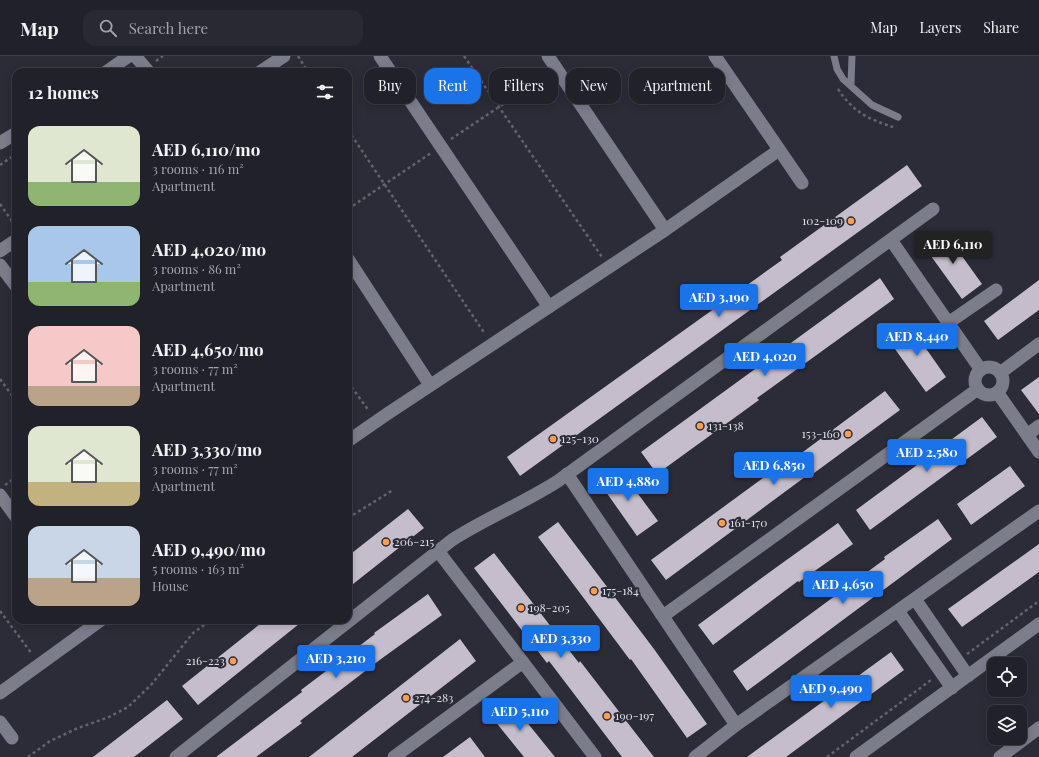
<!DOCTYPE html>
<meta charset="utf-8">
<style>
:root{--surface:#21212a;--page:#292932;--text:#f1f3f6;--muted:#a2a3a8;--line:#3e3e47;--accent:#1a73e8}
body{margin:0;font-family:"Playfair Display",serif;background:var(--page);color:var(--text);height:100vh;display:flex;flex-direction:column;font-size:15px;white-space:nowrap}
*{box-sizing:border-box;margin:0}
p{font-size:13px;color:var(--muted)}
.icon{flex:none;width:22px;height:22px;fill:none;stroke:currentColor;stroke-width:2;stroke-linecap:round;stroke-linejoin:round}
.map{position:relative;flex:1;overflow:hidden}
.side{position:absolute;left:12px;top:12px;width:340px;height:556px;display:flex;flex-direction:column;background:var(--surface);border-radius:12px;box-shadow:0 2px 10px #0003,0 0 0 1px var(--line)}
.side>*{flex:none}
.guide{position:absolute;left:364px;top:12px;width:380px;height:36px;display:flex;gap:8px}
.tools{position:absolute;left:987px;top:601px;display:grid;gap:8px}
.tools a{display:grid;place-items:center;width:40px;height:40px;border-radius:8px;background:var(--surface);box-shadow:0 2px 10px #0003,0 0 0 1px var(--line);font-size:20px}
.price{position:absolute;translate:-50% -34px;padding:0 9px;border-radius:4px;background:var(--accent);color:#fff;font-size:13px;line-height:26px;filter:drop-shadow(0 1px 2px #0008)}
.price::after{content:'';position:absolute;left:50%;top:24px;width:12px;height:9px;margin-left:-6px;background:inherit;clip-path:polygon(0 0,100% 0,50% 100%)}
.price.current{background:#222;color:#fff}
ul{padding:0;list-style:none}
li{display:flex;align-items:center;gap:12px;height:100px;padding:0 16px}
li span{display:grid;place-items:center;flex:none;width:112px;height:80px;border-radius:12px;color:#555}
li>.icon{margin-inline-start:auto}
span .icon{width:48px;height:48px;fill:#fffc;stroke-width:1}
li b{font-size:17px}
h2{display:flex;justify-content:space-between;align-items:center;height:48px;padding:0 16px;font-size:17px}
.chip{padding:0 14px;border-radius:12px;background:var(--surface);box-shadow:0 2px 10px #0003,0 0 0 1px var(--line);font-size:14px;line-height:36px}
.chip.current{background:var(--accent);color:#fff}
header{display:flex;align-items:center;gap:24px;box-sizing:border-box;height:56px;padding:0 20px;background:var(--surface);border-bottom:1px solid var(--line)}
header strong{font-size:19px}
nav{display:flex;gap:22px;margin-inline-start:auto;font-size:14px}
.search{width:280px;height:36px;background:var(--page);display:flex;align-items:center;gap:10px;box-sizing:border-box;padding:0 14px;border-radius:12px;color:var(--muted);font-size:15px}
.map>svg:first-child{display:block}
.building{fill:#c5bdcb}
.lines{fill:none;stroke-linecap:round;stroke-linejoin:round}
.path{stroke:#63636e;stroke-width:2.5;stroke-dasharray:3 3;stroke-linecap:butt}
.lane{stroke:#7c7d8b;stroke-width:7}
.street{stroke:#7c7d8b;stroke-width:13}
.poi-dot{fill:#fb9e51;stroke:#2c2c38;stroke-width:1.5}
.labels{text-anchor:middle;stroke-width:4;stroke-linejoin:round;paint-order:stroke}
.poi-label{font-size:12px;fill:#dddde5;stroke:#2c2c38;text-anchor:start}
</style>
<header>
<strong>Map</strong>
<div class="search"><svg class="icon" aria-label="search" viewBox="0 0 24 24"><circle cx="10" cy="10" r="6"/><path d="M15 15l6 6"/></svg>Search here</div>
<nav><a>Map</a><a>Layers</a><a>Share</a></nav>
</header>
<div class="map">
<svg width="1039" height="701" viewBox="0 0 1039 701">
<rect width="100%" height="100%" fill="#2c2c38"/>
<path class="building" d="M907,109L922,130L520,420L507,401L782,204L780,201Z
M944,175L982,228L962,243L923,189Z
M880,222L894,243L757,342L759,344L657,418L641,396Z
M1039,224V254L998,284L984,265Z
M908,267L946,321L926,336L887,282Z
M1039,321V358L1021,334Z
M885,335L900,354L810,420L809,418L666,524L651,504L778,411L780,413Z
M982,361L997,381L870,474L856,454Z
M1010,410L1025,430L971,469L957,448Z
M619,412L658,465L637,480L599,426Z
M408,453L424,472L348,532V500Z
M938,463L952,483L747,635L733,615L885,503L884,501Z
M558,466L654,593L707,668L687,682L631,603L630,604L538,481Z
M838,467L853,488L799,526L798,525L713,589L698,569L774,513Z
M1039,488V516L962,571L948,553Z
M494,497L579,607L580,605L654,701H622L549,605L547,607L474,512Z
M428,538L442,559L381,603L300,665L302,667L256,701H216L302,636L301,634L375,578L374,577Z
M265,564H304L198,649L182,630Z
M460,583L476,605L352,701H309Z
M891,596L904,614L786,701H747Z
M167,644L183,663L134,701H93Z
M509,644L555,701H524L490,659Z
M470,681L485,701H443Z"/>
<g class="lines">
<path class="path" d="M298,0L308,16
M464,0L602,201
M156,5L163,0
M838,33C853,56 868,63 893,71
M348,74L485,278
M451,83L547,19
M0,109L16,98
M0,148L16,171
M348,153L431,97
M0,323L16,345
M348,326L369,355
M5,429L16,421
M348,462L393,434
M0,555L32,598
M967,598L1039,545
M28,701L50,685L78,672L109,661L128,651L151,629L193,577L211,564
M827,701L931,624"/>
<path class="lane" d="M834,0L837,13L843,23L872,49L898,61
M851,28L852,0"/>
<path class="street" d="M135,0L149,16
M380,0L549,251
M548,0L665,174
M715,0L802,127
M106,16L129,0
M260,16L284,0
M0,87L16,77
M891,184L981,314
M0,195L16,184
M348,203L430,329
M0,209L16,230
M948,267L996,234
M975 325a14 14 0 1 1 28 0a14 14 0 1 1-28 0Z
M1000,317L1039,288
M997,336L1039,396
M1027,379L1039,370
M348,385L387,358L665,174L779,94
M567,418L736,669
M0,439L16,461
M438,495L595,701
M915,543L968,620
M898,555L952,632
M663,560L978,333
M0,637L101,564
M0,666L12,682
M176,701L452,484C486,462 524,447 558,425L933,153
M394,701L523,606
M695,701L736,669L1039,455
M856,701L1039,568
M1000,701L1039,672"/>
</g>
<g class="poi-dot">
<circle cx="851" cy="165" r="4"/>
<circle cx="700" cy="370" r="4"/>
<circle cx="848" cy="378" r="4"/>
<circle cx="553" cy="383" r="4"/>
<circle cx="722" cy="467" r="4"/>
<circle cx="386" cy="486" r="4"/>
<circle cx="594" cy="535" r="4"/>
<circle cx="521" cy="552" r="4"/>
<circle cx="233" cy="605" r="4"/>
<circle cx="406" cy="642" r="4"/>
<circle cx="607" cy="660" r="4"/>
</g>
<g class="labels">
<g class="poi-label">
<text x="843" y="169" text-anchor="end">102-109</text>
<text x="708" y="374">131-138</text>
<text x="840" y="382" text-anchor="end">153-160</text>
<text x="561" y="387">125-130</text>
<text x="730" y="471">161-170</text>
<text x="394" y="490">206-215</text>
<text x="602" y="539">175-184</text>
<text x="529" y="556">198-205</text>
<text x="225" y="609" text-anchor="end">216-223</text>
<text x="414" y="646">274-283</text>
<text x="615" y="664">190-197</text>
</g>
</g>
</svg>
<div class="tools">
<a><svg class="icon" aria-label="locate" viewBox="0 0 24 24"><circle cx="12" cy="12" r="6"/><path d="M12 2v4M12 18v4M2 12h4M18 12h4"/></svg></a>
<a><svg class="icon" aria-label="layers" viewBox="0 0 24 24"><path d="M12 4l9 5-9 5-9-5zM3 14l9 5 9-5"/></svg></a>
</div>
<b class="price current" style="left:953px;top:209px">AED 6,110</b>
<b class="price" style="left:719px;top:262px">AED 3,190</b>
<b class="price" style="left:917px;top:301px">AED 8,440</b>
<b class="price" style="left:765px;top:321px">AED 4,020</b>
<b class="price" style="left:927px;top:417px">AED 2,580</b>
<b class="price" style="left:774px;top:430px">AED 6,850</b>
<b class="price" style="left:628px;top:446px">AED 4,880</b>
<b class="price" style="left:843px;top:549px">AED 4,650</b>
<b class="price" style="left:561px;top:603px">AED 3,330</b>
<b class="price" style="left:336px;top:623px">AED 3,210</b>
<b class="price" style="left:831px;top:653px">AED 9,490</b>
<b class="price" style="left:520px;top:676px">AED 5,110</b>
<div class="guide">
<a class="chip">Buy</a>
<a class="chip current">Rent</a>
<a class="chip">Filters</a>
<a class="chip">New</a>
<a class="chip">Apartment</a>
</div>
<section class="side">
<h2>12 homes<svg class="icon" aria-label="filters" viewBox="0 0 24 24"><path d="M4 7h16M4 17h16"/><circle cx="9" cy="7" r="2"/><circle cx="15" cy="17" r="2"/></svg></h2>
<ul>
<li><span style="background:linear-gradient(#dfe7d0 70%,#8fb573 0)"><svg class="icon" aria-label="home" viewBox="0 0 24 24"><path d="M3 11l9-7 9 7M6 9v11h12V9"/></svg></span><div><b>AED 6,110/mo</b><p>3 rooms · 116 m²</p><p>Apartment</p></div></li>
<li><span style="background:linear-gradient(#a9c7e8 70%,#8fb573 0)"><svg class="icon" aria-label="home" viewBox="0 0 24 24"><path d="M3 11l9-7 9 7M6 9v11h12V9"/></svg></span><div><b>AED 4,020/mo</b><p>3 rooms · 86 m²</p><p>Apartment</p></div></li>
<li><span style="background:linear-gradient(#f6c9c9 75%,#b9a48a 0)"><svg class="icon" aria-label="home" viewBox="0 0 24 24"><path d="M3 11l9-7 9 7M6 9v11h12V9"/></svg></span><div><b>AED 4,650/mo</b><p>3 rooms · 77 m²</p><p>Apartment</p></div></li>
<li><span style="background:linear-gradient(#dfe7d0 70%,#c2b280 0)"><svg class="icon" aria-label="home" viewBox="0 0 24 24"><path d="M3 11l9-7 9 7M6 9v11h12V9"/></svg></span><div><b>AED 3,330/mo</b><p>3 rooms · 77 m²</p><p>Apartment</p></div></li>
<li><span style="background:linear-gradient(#c9d6e8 65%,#b9a48a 0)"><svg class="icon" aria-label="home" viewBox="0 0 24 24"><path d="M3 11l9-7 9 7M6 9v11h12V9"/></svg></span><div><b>AED 9,490/mo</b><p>5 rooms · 163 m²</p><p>House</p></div></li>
</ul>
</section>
</div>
